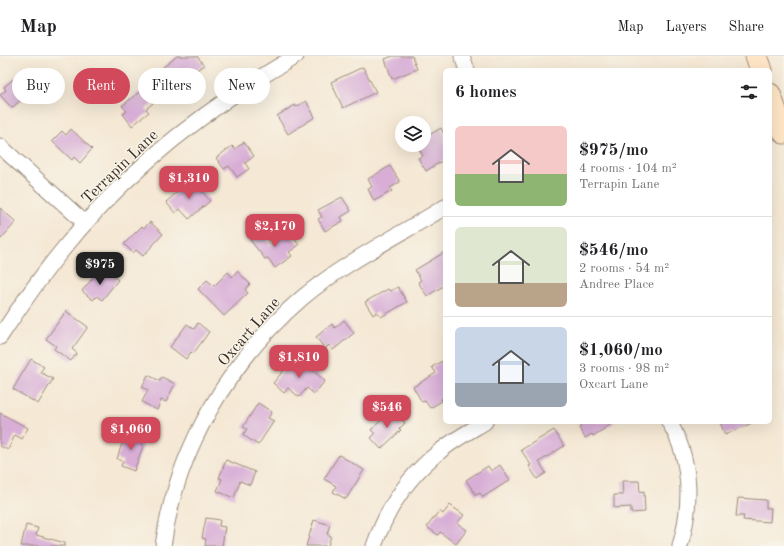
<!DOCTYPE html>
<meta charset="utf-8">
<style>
:root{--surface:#fff;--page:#f6f6f6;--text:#202124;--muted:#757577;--line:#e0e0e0;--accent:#d1495b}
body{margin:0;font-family:"Old Standard TT",serif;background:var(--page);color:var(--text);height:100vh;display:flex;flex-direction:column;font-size:15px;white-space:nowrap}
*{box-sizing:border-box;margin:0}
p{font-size:13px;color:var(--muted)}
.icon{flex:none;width:22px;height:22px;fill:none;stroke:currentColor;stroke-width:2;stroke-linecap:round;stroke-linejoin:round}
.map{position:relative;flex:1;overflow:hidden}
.side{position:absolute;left:443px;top:12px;width:329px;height:356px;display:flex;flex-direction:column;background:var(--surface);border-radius:6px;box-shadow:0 4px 16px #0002}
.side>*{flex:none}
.top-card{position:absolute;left:12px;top:12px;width:371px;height:36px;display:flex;gap:8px}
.fabs{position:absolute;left:395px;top:60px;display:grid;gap:8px}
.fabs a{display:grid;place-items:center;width:36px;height:36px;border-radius:50%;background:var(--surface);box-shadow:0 4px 16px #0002;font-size:20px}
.price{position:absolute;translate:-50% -34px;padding:0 9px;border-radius:8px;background:var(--accent);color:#fff;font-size:13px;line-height:26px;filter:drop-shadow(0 1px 2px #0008)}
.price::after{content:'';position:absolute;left:50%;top:24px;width:12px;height:9px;margin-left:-6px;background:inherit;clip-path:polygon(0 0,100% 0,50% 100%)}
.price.active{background:#222;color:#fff}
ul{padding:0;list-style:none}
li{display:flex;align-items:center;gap:12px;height:100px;padding:0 12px}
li+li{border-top:1px solid var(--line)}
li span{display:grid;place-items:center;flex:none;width:112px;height:80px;border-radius:6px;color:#555}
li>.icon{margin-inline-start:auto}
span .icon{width:48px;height:48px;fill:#fffc;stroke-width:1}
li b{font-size:17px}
h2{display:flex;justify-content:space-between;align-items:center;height:48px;padding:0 12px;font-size:17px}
.chip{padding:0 14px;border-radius:18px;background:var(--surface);box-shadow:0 4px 16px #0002;font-size:14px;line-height:36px}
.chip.active{background:var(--accent);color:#fff}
header{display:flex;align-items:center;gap:24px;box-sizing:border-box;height:56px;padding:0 20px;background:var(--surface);border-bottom:1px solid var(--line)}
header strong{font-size:19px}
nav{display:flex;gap:22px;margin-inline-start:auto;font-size:14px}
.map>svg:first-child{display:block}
.building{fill:#d8aed7}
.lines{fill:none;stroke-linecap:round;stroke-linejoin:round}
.minor-casing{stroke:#988979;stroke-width:17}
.secondary-casing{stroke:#988979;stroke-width:23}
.minor{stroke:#fff;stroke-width:15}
.secondary{stroke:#fee5c5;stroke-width:21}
.labels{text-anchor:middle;stroke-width:3;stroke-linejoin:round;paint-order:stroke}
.street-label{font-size:16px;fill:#3b2a1e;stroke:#f7f3e8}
</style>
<header>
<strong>Map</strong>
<nav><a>Map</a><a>Layers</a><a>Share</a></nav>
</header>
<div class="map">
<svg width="784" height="490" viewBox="0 0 784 490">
<rect width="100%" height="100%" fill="#f7f3e8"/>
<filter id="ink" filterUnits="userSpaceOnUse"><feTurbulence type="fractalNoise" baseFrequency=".025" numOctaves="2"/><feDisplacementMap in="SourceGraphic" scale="8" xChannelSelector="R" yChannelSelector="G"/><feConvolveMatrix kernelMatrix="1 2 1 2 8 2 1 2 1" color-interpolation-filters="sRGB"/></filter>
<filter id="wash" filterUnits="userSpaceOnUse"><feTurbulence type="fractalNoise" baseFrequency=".012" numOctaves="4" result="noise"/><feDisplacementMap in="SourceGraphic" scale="16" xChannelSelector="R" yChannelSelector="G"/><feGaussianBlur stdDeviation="0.9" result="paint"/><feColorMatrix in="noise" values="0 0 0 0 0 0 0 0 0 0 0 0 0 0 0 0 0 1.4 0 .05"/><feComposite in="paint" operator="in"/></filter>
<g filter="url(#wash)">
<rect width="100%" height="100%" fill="#f5e8d4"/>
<g id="blocks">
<path class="building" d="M177,0H197L204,9L194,16L197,19L180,31L173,21L170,23L162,12Z
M393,0H412L417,13L392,23L385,3Z
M363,11L376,36L343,52L331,26Z
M25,13L36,26L32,29L34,32L12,52L0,39L6,34L4,31Z
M143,33L153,47L146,53L149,56L132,70L123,58L127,55L122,50Z
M306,45L315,61L288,78L277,60L295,49L296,51Z
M441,72L445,80V103L426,115L418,102L423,100L417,89H424V82Z
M71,73L92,93L80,107L74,101L72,104L52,85L62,75L66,79Z
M244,86L254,100L245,107L249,113L237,121L229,110L224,113L216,102L232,90L235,93Z
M390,110L400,126L390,132L392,135L374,145L368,133L372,131L368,123Z
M192,123L210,145L189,163L180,153L175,157L166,146Z
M342,141L351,155L341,161L343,165L325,175L318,163L322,161L318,154Z
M0,152L16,166L0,184Z
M150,166L163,178L143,200L136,194L133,197L124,188L142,170L144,172Z
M261,175L271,189L289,176L299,189L289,196L292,200L275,212L268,202L265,203L250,184Z
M445,196V229L427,240L418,226L421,224L415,214Z
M105,213L118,224L102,244L97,240L93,244L82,235L95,219L98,222Z
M237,215L250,228L245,234L248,237L224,260L198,233L207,224L214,230L228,216L232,221Z
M398,231L407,246L381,261L377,256L373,259L365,246L388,233L390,235Z
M66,255L88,271L72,293L77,297L71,305L54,293L56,290L46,283Z
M344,264L354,277L333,294L329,289L325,293L316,281L332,268L335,272Z
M198,267L209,276L193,298L191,296L186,303L170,291L187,268L194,273Z
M296,300L325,325L314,338L307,332L299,341L288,332L284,337L273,327Z
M31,303L44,311L40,316L53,323L38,348L13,333Z
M442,305L445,310V340L441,343L442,345L430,352L425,345L422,346L413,331L436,317L432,311Z
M148,319L160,325L162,321L175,328L166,346L161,344L157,354L142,346L148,334L142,331Z
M258,347L272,356L268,362L274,365L258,389L243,379L247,373L243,371Z
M392,354L405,367L399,373L401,374L381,393L371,382L375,378L371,374Z
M0,357L28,372L22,383L15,379L8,394L0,390Z
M578,366H615L593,380L592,378L585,382L579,372L581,371Z
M720,366H754L725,379Z
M554,374L564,390L539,406L546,417L537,423L529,410L531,409L521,394Z
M126,375L144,382L141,389L143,390L134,415L121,410L123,405L117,403Z
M339,399L364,414L346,443L333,436L336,430L324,423Z
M226,404L255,416L250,429L240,425L234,442L217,435L222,423L219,422Z
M500,409L510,424L483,441L480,437L476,439L466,424L488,410L491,415Z
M622,425H639L640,436L644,435L645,456L631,457V451L614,452V439H623Z
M738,442L766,444V452H771L770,466L743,464L744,460H736Z
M450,449L464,459L457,467L467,474L456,488L440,476L438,479L427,471L439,455L443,458Z
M206,462L220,464L219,470L225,471L222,490H205L206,483L202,482Z
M314,464L330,469L327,478L331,480L328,490H306Z
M26,469L38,472L36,479L65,487V490H21Z"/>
</g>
</g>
<g filter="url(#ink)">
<use href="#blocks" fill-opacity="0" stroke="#988979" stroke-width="1"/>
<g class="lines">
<defs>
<path id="minor" d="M462,0L467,14
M0,90L85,167
M0,281C19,252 38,224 60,197C124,116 206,52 296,0
M669,366C692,403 692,449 680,490
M163,490C176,394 229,305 302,242C345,206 398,180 445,151
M374,490C387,453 408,420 439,396C453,384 470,375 485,366"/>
<path id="secondary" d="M756,0L761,14
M770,38L784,77"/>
</defs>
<use href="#minor" class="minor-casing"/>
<use href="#secondary" class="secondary-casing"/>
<use href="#minor" class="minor"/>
<use href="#secondary" class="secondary"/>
</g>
</g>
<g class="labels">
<g class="street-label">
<text transform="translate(119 110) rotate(-44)" y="6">Terrapin Lane</text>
<text transform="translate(248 275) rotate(-49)" y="6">Oxcart Lane</text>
</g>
</g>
</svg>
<div class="fabs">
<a><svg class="icon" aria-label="layers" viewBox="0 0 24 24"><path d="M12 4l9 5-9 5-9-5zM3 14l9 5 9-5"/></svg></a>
</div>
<b class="price" style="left:189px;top:144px">$1,310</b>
<b class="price" style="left:275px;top:192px">$2,170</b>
<b class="price active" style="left:100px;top:230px">$975</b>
<b class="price" style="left:299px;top:323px">$1,810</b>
<b class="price" style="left:387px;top:373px">$546</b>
<b class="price" style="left:131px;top:395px">$1,060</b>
<div class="top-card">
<a class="chip">Buy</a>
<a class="chip active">Rent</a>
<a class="chip">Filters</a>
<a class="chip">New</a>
</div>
<section class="side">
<h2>6 homes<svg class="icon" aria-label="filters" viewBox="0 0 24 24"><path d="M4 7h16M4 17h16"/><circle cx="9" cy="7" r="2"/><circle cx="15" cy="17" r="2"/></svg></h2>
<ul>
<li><span style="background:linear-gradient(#f6c9c9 60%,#8fb573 0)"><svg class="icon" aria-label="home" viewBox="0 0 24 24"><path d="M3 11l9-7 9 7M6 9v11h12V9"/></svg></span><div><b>$975/mo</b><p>4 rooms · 104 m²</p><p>Terrapin Lane</p></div></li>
<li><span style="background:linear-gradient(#dfe7d0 70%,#b9a48a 0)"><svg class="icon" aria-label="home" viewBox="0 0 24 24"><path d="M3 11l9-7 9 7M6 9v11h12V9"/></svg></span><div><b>$546/mo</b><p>2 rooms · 54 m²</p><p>Andree Place</p></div></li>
<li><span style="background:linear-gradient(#c9d6e8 70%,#9aa5b1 0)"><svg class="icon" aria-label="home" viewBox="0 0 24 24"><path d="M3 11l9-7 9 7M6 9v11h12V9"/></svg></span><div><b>$1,060/mo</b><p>3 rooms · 98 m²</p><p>Oxcart Lane</p></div></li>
</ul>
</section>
</div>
